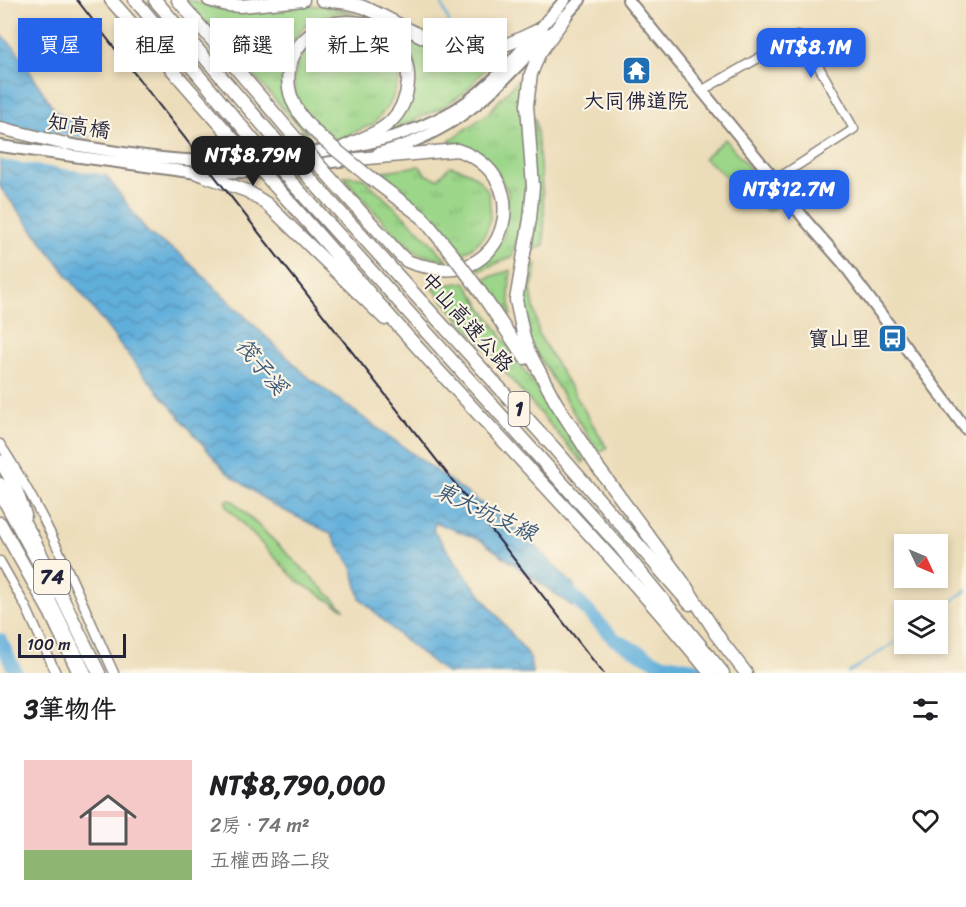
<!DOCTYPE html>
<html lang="zh-TW">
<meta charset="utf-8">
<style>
:root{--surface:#fff;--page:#f2f2f2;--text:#202124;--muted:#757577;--accent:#2563eb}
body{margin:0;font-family:Sriracha,"LXGW WenKai TC",sans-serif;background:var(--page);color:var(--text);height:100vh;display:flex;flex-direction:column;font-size:22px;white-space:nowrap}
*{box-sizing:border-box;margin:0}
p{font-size:20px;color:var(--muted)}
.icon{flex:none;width:33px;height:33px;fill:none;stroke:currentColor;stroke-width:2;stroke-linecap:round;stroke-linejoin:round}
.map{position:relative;height:673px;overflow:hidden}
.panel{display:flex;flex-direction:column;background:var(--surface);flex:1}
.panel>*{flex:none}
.guide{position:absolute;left:18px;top:18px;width:600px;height:54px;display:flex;gap:12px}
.needle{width:39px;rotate:134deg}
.controls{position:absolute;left:894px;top:534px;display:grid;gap:12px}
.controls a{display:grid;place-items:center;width:54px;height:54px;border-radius:0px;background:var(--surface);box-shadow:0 3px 9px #0003;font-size:30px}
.scale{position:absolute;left:18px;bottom:15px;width:108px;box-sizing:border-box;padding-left:6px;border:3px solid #22223b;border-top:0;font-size:16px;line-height:21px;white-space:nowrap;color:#22223b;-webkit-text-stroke:4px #fcf5e5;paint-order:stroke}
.price{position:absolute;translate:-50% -51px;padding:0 14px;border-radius:12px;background:var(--accent);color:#fff;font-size:20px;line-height:39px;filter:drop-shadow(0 2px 3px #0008)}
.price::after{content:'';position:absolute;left:50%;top:36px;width:18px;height:14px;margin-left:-9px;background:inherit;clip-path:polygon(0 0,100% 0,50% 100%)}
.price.selected{background:#222;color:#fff}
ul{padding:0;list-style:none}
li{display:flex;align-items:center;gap:18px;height:150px;padding:0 24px}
li span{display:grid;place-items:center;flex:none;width:168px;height:120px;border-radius:0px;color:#555}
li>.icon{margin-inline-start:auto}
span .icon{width:72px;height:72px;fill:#fffc;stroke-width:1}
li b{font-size:26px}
h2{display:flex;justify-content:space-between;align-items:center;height:72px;padding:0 24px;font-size:26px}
.pill{padding:0 21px;border-radius:0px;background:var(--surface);box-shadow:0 3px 9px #0003;font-size:21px;line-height:54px}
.pill.selected{background:var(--accent);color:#fff}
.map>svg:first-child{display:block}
.grass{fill:url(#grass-tufts);stroke:#5f7c62;stroke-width:1.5}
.pitch{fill:#9cd689;stroke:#5f7c62;stroke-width:1.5}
.water{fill:url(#water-waves);stroke:#42688b;stroke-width:1.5}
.pier{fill:#ecddba}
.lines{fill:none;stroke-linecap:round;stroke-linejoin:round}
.stream{stroke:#61afdb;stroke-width:2}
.river{stroke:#61afdb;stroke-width:14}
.minor-casing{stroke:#87807a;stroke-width:11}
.major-casing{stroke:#87807a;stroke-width:14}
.highway-casing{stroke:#87807a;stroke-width:15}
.minor{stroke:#fff;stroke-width:8}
.major{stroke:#fff;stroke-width:10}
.highway{stroke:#fff;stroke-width:12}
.rail{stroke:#22223b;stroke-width:2}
.highway-bridge-casing{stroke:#87807a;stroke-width:15;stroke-linecap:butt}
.highway-bridge{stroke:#fff;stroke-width:12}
.labels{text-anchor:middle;stroke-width:4.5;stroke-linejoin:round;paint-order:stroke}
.shield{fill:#fcf5e5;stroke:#63616e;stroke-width:1.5}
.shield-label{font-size:20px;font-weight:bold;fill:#22223b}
.poi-label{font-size:21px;fill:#22223b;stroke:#fcf5e5}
.street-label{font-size:21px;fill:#22223b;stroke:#fcf5e5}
.water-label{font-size:22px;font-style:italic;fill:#3b5a7b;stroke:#fcf5e5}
</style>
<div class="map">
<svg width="966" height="673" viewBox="0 0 966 673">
<defs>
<pattern id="grass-tufts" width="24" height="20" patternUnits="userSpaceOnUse" patternTransform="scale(1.5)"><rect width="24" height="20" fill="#9cd689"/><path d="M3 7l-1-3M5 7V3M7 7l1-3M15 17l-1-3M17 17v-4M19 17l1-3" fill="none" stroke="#86b777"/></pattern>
<pattern id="water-waves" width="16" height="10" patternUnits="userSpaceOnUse" patternTransform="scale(1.5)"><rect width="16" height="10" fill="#61afdb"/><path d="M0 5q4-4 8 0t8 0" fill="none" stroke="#508eb3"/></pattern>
</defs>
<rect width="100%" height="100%" fill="#fcf5e5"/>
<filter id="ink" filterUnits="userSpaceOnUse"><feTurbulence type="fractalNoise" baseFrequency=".0167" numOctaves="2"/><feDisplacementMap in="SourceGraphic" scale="12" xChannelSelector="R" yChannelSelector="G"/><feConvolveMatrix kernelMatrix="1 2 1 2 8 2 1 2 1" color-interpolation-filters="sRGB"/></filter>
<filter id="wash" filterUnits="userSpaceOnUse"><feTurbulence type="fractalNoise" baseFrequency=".008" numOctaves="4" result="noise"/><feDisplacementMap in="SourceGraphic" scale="24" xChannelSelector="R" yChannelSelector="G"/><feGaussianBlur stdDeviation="1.35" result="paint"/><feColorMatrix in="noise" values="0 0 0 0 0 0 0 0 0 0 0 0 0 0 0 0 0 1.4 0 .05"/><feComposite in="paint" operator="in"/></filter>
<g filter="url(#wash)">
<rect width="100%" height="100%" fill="#ecddba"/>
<path class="grass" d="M185,0C202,0 216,11 233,12C245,13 259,9 270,8C299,4 330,3 357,14L339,12L307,23L290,46L282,67V89L288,106L314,143Z
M341,23L368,30L383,40L394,53L400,76L391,102L374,124L336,140C325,131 313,122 304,111C285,88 296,53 316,34C322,29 334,26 341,23Z
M401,37L453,60L493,52L496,57L464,93L441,108L389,132L406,106L412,67Z
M526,71L520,99L528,163L524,215L512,257L481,270L476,267L504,237L508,191L490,165L473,151L449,141L487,114Z
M534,118L536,121L544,211V245L528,253Z
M419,166L427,175L438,179L450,166C465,169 480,177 488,192C490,195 489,201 490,205C492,230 482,244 461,254L424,211L377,172Z
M343,176L362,177L420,231L447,260L419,254L391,230Z
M537,264L531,290L539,335L607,448L598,452L529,341L523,277L524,268Z
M511,270L509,292L511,315H505L481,280Z
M465,282L585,460L583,463L432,287Z
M229,500L233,501L345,610L297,581L227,507L226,501Z"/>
<path class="pitch" d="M725,139L779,203L773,209L767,211L704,158Z"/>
<path class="water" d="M0,34L15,48L55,111L81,126L97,153L101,169L149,234L180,254L309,378L527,537L575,587L572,606L480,540L435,522L433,530L469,580L530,657L532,673H446L403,639L360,598L352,567L330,533L273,505L226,472L136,365L0,187Z"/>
<path class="pier" d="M0,126L92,139L99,152L103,167L109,175L0,160Z"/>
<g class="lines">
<path class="stream" d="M440,0L456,40
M938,613L966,590
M848,673L904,636"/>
<path class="river" d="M562,584L614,639L659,663L717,673
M0,640L16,673"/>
</g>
</g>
<g filter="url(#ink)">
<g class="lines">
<defs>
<path id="minor" d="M701,91L797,36L802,37L854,129L775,180
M0,444C47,515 79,596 114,673
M0,497L54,595
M0,561L26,607L56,673
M46,589L87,673"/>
<path id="major" d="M628,0L775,180L806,221L843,263L966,429
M560,22L580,0
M60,143C102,149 144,158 186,160C221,162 255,159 291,155C348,149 405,140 456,109C499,82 531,37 565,0
M0,146L197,173L255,172L355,159
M378,153C457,133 495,90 549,33"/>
<path id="highway" d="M111,0L240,147
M135,0L260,148
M155,0L281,146
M178,0L298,141
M209,0L227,5L241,6L303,0
M322,0C336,2 351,2 363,7C407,24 446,62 496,48C511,44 525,36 539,30
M565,17L539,54L531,74L527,105L533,187L530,219L516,300L524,338L528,350L555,401L596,465L683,582L720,639
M0,128L66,144
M324,140C302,121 282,97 290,65C309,0 411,11 408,82C407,96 402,110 392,120C378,135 354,141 336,151
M303,171L555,449L690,604
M197,173L247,191L267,204L385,319
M326,173C346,195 365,217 385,238C392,246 399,255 407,261C414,264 422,266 429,267C505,287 539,176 457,150L357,159
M285,175L619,546L723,673
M369,177L422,217L453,255
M274,185C324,239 370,295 419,349C516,457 618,560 710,673
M479,290L525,358
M0,461L14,484L25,515
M0,484L31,534L99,673
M0,523L50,612L79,673
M715,633L746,673"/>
</defs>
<use href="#minor" class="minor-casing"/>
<use href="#major" class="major-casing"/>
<use href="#highway" class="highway-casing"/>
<use href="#minor" class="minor"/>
<use href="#major" class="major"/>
<use href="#highway" class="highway"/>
<path class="rail" d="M77,0L603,673"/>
<defs>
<path id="highway-bridge" d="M324,140L369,177
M298,141L326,173
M281,146L303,171
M240,147L274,185
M260,148L285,175
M453,255L479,290"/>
</defs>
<use href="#highway-bridge" class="highway-bridge-casing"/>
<use href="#highway-bridge" class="highway-bridge"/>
</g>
</g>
<defs>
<symbol id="temple-square" viewBox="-11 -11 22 22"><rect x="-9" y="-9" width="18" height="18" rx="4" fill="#1f6fb2" stroke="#fcf5e5"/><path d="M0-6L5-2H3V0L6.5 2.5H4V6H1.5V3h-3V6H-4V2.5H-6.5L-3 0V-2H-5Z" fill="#fff"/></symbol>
<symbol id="bus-square" viewBox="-11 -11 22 22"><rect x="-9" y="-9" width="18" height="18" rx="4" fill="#1f6fb2" stroke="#fcf5e5"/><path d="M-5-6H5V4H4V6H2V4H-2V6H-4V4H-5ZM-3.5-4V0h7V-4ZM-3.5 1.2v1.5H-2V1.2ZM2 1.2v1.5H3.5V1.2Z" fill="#fff"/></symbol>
</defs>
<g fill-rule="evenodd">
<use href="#temple-square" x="620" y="54" width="33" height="33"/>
<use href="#bus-square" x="876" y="322" width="33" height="33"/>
</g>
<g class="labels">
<g class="shield">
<rect x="508.5" y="392" width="21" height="34" rx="4.5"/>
<rect x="34" y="560" width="36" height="34" rx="4.5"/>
</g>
<g class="shield-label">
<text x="519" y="416">1</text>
<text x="52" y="584">74</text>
</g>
<g class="poi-label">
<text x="636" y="108">大同佛道院</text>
<text x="871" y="346" text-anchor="end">寶山里</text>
</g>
<g class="street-label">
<text transform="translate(79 126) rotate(9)" y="7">知高橋</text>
<text transform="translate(467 322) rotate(48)" y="7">中山高速公路</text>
</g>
<g class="water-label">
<text transform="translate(262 366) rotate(50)" y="8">筏子溪</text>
<text transform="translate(486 511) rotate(25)" y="8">東大坑支線</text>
</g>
</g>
</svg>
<div class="controls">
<a><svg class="needle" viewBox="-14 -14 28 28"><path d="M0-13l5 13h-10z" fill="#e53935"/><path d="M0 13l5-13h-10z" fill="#757577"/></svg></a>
<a><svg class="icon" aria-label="layers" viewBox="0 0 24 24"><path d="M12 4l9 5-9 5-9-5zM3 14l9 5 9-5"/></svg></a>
</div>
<div class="scale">100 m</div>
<b class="price" style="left:811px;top:79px">NT$8.1M</b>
<b class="price selected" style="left:253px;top:187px">NT$8.79M</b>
<b class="price" style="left:789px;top:221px">NT$12.7M</b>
<div class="guide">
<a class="pill selected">買屋</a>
<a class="pill">租屋</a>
<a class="pill">篩選</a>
<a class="pill">新上架</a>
<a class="pill">公寓</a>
</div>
</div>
<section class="panel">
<h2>3筆物件<svg class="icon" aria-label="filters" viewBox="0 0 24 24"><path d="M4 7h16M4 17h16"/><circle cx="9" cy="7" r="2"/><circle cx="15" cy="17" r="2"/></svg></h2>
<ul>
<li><span style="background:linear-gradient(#f6c9c9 75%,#8fb573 0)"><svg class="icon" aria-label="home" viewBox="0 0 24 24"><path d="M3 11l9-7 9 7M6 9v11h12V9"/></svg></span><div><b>NT$8,790,000</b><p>2房 · 74 m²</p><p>五權西路二段</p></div><svg class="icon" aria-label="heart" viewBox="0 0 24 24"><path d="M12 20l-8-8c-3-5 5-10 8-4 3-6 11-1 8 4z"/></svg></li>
</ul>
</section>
